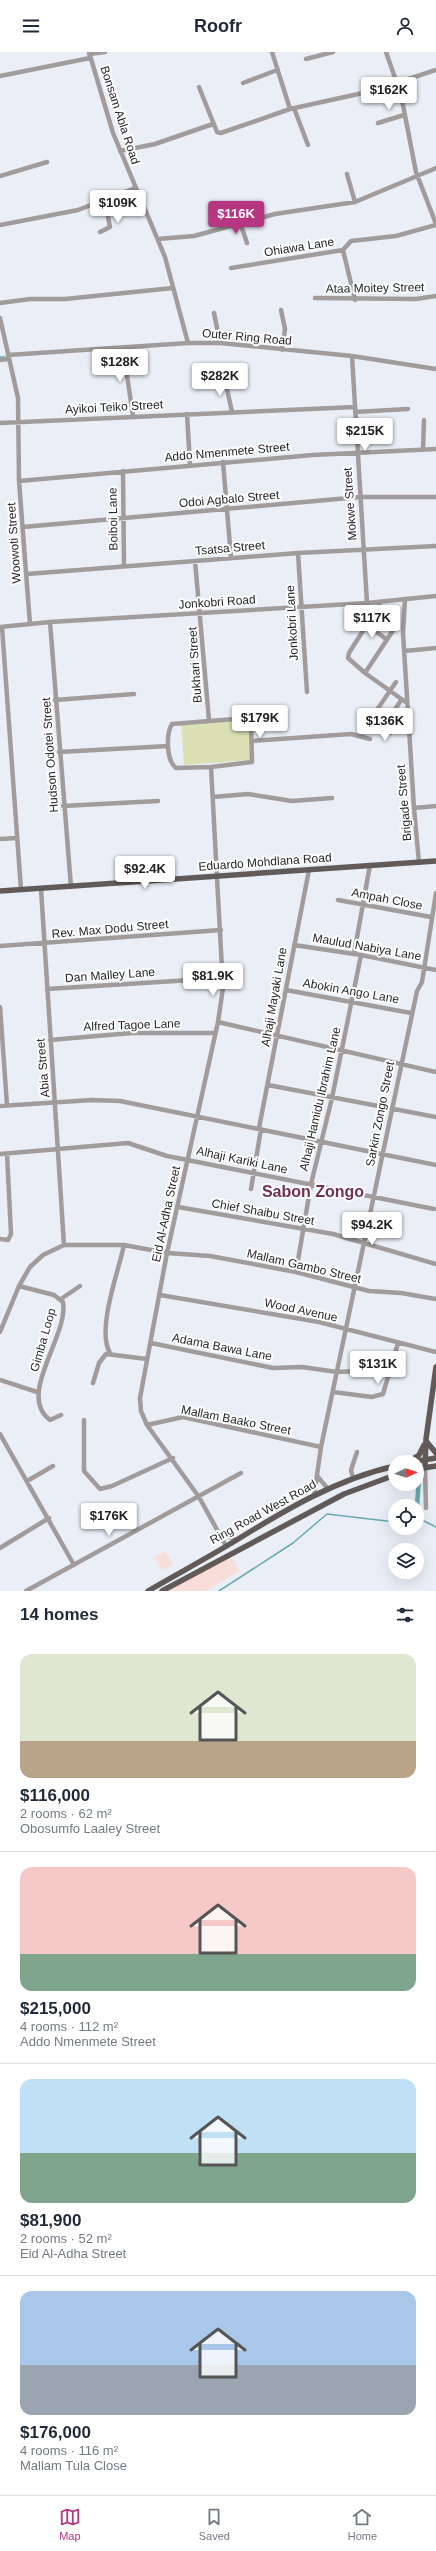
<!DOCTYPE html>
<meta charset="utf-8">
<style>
:root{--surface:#fff;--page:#f6f6f7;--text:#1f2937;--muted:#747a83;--line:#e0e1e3;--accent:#b63682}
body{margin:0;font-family:Helvetica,sans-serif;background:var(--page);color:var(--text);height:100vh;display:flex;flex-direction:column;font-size:15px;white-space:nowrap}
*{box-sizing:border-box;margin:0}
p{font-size:13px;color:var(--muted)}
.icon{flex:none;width:22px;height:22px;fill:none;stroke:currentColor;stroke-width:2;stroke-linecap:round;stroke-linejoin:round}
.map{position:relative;height:1539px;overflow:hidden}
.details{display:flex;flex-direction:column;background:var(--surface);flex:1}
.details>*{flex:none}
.needle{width:26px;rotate:86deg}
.fabs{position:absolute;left:388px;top:1403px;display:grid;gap:8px}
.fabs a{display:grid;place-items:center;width:36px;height:36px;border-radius:50%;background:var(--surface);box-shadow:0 4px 16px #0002;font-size:20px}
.price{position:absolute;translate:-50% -34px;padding:0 9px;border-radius:4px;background:#fff;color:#222;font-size:13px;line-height:26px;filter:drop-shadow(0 1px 2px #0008)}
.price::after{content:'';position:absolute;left:50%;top:24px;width:12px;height:9px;margin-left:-6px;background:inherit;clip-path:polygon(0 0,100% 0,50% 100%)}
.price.current{background:var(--accent);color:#fff}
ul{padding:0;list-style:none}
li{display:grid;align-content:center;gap:8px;height:212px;padding:0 20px}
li+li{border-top:1px solid var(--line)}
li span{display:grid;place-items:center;height:124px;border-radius:12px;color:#555}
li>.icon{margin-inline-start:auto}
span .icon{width:72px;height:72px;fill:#fffc;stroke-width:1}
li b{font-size:17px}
h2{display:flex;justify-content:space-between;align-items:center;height:48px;padding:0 20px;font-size:17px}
header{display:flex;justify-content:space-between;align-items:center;height:52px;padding:0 20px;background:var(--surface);font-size:18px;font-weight:700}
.tabs{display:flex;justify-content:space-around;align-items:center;height:56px;border-top:1px solid var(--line);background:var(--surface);font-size:11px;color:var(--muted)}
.tabs a{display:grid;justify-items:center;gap:2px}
.tabs .current{color:var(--accent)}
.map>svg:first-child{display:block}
.industrial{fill:#f8ddd9}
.green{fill:#dbe1b5}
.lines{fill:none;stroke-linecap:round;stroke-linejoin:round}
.stream{stroke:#66aab0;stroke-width:1.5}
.canal{stroke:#66aab0;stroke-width:4.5}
.minor{stroke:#a19c9b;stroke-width:4.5}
.major{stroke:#625a58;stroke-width:5.5}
.labels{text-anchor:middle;stroke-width:4;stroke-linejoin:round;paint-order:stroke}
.street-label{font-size:12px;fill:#25272a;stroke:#fff}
.district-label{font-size:16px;font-weight:bold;fill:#703053;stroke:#fff}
</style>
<header><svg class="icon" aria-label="menu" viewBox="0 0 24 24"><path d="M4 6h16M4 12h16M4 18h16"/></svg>Roofr<svg class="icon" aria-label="person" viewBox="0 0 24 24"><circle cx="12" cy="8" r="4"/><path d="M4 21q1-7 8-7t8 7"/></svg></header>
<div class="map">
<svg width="436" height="1539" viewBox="0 0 436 1539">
<rect width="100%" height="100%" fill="#e9eef7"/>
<path class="industrial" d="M165,1499L173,1512L162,1518L155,1505Z
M230,1504L240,1519L205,1539H166Z"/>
<path class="green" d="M248,668L251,708L184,713L181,672Z"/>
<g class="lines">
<path class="stream" d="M0,305H5
M417,1469L422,1468L436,1475
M219,1539L293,1491L327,1462L395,1470"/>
<path class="canal" d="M417,1454L419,1425"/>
<path class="minor" d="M89,0L113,81L165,205L188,291
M272,0L290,57
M386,0L401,43L416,120L436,172
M89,2L105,0
M306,7L333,0
M0,24L90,6
M243,31L277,18
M199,35L217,80L221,81L290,57L372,39L436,18
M294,56L308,93
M378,71L404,63
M120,99L155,92L213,72
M347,122L355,150
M0,124L47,110
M240,170L247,191
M0,173L78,158L135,136
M100,180L110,175L105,148
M158,187L194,184L275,162L355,150L436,116
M343,198L355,248
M231,216L343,198L351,189L396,184L436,173
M315,246L416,247L436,244
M0,251L30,247H65L173,236
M281,258L285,277L282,298
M214,261L220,291
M0,266L18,346L19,429L30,572
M123,296L133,364
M8,303L188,291H220L352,304L436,317
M352,304L367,551
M0,308L8,307
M225,328L232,360
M355,360L408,357
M187,362L190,413
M0,371L355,355
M423,398L424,368
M223,410L231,506
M123,419L124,514
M19,429L313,403L436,397
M23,475L360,445H436
M298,501L307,640
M195,509L209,668
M27,522L298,501L436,494
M405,547L403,581L414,756L419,811
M381,550L349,601L348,606L365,621L407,651
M50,570L71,835
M367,573L386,587
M0,575L50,570L367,551L436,544
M2,575L21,838
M404,599L436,596
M365,621L394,577
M396,630L370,668C386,691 390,679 408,673
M55,648L134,642
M247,666L251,670L252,710L211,715L176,716C166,708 166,682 172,672Z
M381,678L402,647
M252,689L351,682L370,687
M59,700L168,694
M211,715L223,936L218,970L167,1201L140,1346L141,1359L147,1373L199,1445L226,1494
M213,745L248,742L292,749L332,746
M63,754L158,749
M414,756L436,754
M0,787L17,786
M41,837L64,1193
M338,848L431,865
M294,893L361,903L436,918
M0,894L221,878
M354,902L370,813
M47,937L223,926
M286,938L411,961
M0,955L7,1053
M218,970L436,1020
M50,988L132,981H215
M268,1033L436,1065
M0,1054L92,1048L120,1049L436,1113
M259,1076L309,818
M0,1102L128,1091L167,1104L434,1157
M251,1137L261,1077
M178,1155L333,1182L436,1212
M0,1187L8,1188L11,1182L7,1102
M296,1220L311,1132L332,1046L361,903
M19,1234L54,1243L63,1250C69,1284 16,1343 50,1368L61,1363
M160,1243L319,1270L436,1300
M61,1247L80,1234
M0,1280L19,1234L30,1215L43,1203L64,1193H124L167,1201L210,1204L296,1220L369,1239L401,1241L436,1247
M151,1291L273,1316L302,1315L337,1320L358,1319
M110,1301C96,1278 119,1218 124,1193
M0,1328L37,1340
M93,1331L99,1311L106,1302L147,1307
M333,1340L372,1345L383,1342L398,1291
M84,1368V1419L100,1437L112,1434L173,1406
M147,1373L183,1365L321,1395
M0,1382L74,1513
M425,1416L426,1456
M318,1425L328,1437
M353,1426L351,1418L357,1400
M27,1429L53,1414
M314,1444L321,1395L417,939L422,930L436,841
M221,1482L237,1488
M0,1496L49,1466
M26,1539L241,1421"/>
<path class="major" d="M0,839L436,809
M426,1389L436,1401
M408,1410L419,1403L424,1393
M412,1410L436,1406
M425,1416L426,1387L436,1315
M417,1417L436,1414
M148,1539C177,1522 207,1506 235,1489C285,1458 337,1427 395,1414
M162,1539L344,1442L395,1423"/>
</g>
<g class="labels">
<g class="street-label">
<text transform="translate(120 63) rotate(72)" y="4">Bonsam Abla Road</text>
<text transform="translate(299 195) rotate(-9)" y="4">Ohiawa Lane</text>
<text transform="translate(375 236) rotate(-1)" y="4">Ataa Moitey Street</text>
<text transform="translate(247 285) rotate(5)" y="4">Outer Ring Road</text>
<text transform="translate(114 355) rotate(-3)" y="4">Ayikoi Teiko Street</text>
<text transform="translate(227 400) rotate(-5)" y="4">Addo Nmenmete Street</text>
<text transform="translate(229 447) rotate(-5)" y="4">Odoi Agbalo Street</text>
<text transform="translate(350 452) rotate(-94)" y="4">Mokwe Street</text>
<text transform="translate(113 467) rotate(-91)" y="4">Boiboi Lane</text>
<text transform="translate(14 491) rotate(-94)" y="4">Woowoti Street</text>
<text transform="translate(230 496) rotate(-5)" y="4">Tsatsa Street</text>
<text transform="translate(217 550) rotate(-4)" y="4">Jonkobri Road</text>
<text transform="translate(292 571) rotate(-93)" y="4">Jonkobri Lane</text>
<text transform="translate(195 613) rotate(-94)" y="4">Bukhari Street</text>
<text transform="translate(50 703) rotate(-94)" y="4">Hudson Odotei Street</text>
<text transform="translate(404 751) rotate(-95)" y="4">Brigade Street</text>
<text transform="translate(265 810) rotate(-4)" y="4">Eduardo Mohdlana Road</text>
<text transform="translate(387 847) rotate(11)" y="4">Ampah Close</text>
<text transform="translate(110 877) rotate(-5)" y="4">Rev. Max Dodu Street</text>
<text transform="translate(367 895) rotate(10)" y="4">Maulud Nabiya Lane</text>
<text transform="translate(110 923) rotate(-4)" y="4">Dan Malley Lane</text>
<text transform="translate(351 939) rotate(10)" y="4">Abokin Ango Lane</text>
<text transform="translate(274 945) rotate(-80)" y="4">Alhaji Mayaki Lane</text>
<text transform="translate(132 973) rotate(-2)" y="4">Alfred Tagoe Lane</text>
<text transform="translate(43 1016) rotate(-95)" y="4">Abia Street</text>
<text transform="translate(320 1047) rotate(-77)" y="4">Alhaji Hamidu Ibrahim Lane</text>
<text transform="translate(380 1062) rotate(-79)" y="4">Sarkin Zongo Street</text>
<text transform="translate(242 1108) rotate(12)" y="4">Alhaji Kariki Lane</text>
<text transform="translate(263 1160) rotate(10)" y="4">Chief Shaibu Street</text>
<text transform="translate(166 1162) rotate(-78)" y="4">Eid Al-Adha Street</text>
<text transform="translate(304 1214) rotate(13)" y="4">Mallam Gambo Street</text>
<text transform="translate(301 1258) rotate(12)" y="4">Wood Avenue</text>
<text transform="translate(43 1288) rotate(-74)" y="4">Gimba Loop</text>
<text transform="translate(222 1295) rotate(11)" y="4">Adama Bawa Lane</text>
<text transform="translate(236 1368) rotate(11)" y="4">Mallam Baako Street</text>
<text transform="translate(263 1460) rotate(-29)" y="4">Ring Road West Road</text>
</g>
<g class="district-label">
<text x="313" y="1145">Sabon Zongo</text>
</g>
</g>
</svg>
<div class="fabs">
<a><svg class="needle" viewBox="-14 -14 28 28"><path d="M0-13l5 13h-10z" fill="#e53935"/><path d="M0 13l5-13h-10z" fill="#747a83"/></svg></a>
<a><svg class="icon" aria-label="locate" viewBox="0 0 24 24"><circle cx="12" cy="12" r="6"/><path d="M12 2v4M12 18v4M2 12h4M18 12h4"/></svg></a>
<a><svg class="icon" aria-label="layers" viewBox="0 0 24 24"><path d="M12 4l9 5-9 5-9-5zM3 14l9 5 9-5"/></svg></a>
</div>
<b class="price" style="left:389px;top:59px">$162K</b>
<b class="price" style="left:118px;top:172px">$109K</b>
<b class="price current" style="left:236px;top:183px">$116K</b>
<b class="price" style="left:120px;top:331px">$128K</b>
<b class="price" style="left:220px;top:345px">$282K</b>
<b class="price" style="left:365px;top:400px">$215K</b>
<b class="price" style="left:372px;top:587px">$117K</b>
<b class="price" style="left:260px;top:687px">$179K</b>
<b class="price" style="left:385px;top:690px">$136K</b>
<b class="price" style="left:145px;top:838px">$92.4K</b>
<b class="price" style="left:213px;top:945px">$81.9K</b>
<b class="price" style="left:372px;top:1194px">$94.2K</b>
<b class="price" style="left:378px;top:1333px">$131K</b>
<b class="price" style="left:109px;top:1485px">$176K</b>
</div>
<section class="details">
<h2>14 homes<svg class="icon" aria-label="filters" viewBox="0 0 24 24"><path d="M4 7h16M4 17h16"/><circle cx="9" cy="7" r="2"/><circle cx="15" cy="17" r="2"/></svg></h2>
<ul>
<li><span style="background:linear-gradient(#dfe7d0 70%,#b9a48a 0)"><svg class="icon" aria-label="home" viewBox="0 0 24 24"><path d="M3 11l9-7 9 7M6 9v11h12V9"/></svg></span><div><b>$116,000</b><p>2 rooms · 62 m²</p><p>Obosumfo Laaley Street</p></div></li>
<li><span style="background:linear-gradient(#f6c9c9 70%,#7fa58c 0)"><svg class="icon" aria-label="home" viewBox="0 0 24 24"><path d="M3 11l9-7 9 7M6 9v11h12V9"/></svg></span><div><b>$215,000</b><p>4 rooms · 112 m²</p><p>Addo Nmenmete Street</p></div></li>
<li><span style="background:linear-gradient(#bfe0f5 60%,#7fa58c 0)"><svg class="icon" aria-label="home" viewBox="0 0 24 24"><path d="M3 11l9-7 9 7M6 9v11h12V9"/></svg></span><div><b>$81,900</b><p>2 rooms · 52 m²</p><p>Eid Al-Adha Street</p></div></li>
<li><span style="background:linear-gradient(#a9c7e8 60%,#9aa5b1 0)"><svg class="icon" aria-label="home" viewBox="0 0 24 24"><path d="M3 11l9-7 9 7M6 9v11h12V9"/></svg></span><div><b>$176,000</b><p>4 rooms · 116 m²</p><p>Mallam Tula Close</p></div></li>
</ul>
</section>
<nav class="tabs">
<a class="current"><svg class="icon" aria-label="map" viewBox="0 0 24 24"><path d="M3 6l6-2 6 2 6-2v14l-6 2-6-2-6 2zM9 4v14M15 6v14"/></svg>Map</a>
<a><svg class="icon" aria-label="saved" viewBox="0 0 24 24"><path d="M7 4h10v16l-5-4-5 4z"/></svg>Saved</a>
<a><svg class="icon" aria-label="home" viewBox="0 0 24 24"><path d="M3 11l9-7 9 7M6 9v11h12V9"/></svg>Home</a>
</nav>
